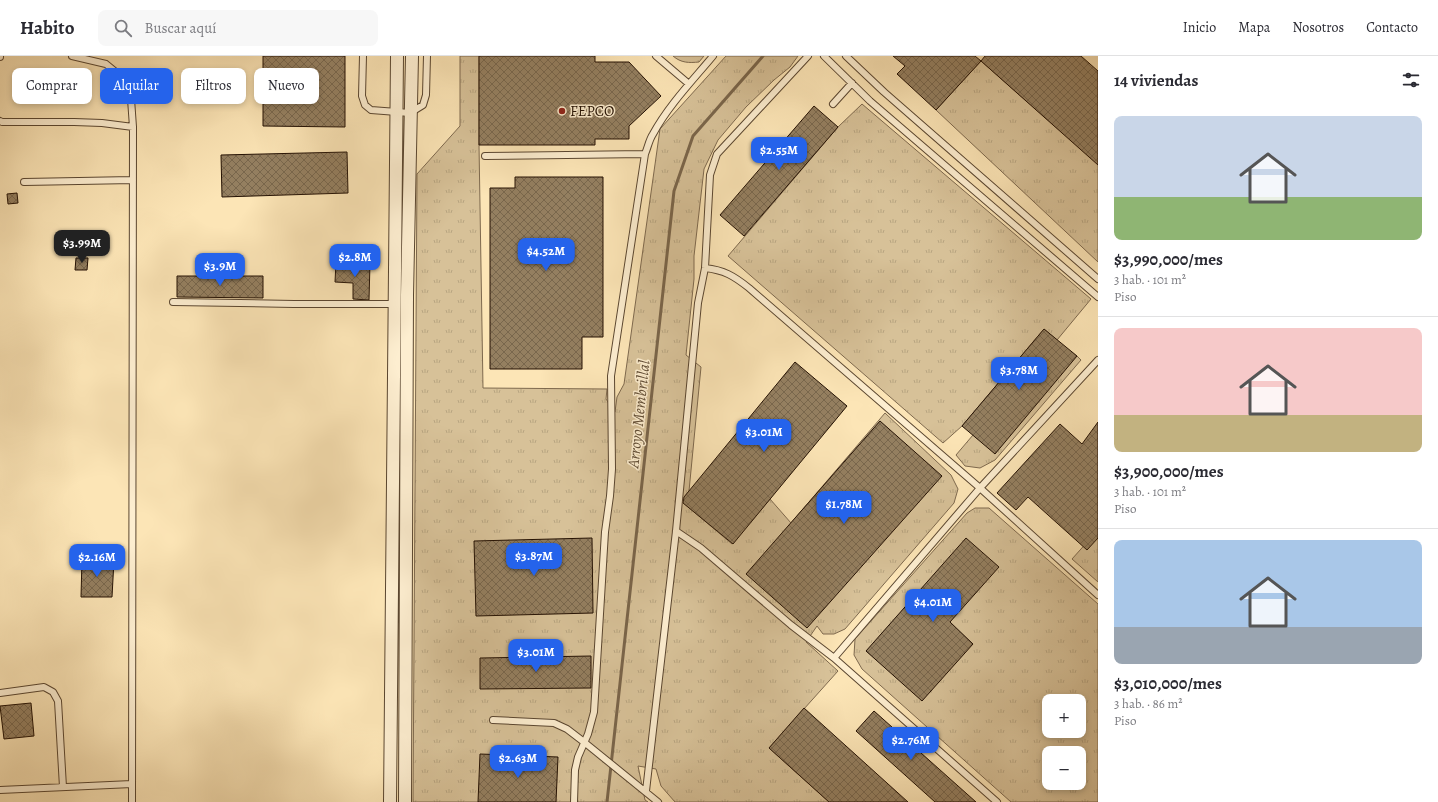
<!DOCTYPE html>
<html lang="es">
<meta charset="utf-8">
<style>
:root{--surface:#fff;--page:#f7f7f7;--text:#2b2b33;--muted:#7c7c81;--line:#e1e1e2;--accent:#2563eb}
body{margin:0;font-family:Alegreya,serif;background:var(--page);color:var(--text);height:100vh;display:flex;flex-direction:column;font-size:15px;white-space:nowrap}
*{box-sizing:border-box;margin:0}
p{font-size:13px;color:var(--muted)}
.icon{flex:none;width:22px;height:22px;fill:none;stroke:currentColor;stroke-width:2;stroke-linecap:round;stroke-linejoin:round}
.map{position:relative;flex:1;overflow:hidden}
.side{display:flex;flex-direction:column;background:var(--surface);width:340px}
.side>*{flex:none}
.banner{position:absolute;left:12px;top:12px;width:380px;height:36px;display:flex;gap:8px}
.controls{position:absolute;left:1042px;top:638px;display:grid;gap:8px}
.controls a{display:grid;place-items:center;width:44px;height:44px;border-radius:8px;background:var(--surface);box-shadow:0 2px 6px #0003;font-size:20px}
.price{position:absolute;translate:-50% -34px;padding:0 9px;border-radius:8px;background:var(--accent);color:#fff;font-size:13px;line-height:26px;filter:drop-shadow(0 1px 2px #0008)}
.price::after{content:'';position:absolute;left:50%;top:24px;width:12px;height:9px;margin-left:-6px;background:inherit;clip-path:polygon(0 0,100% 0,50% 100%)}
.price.selected{background:#222;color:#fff}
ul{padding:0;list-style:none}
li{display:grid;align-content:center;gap:8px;height:212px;padding:0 16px}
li+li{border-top:1px solid var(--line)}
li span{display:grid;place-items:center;height:124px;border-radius:8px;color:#555}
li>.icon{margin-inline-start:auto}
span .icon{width:72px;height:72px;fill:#fffc;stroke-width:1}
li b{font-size:17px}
h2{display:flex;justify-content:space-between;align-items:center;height:48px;padding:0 16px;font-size:17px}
.tag{padding:0 14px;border-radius:8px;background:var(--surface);box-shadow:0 2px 6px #0003;font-size:14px;line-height:36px}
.tag.selected{background:var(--accent);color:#fff}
header{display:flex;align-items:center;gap:24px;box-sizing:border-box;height:56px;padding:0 20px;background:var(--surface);border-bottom:1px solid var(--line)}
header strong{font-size:19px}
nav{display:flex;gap:22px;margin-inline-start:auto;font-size:14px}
.search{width:280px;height:36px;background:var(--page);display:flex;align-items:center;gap:10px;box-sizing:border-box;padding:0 14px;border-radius:8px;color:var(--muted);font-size:15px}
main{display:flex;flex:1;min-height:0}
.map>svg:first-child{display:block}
.grass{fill:url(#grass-tufts);stroke:#7e694e;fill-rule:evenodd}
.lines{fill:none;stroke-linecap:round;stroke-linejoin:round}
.stream{stroke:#7a654a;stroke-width:3}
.building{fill:url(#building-cross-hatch);stroke:#241103}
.lane-casing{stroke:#5a4630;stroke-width:8}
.street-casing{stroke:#5a4630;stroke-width:14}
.lane{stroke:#fdeed0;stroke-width:6}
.street{stroke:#fdeed0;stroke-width:12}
.poi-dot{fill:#8f2418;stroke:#fdeed0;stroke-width:1.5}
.labels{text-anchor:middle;stroke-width:3;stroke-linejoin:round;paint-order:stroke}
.poi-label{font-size:15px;fill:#241103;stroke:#fdeed0;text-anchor:start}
.water-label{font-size:16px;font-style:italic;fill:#645038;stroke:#fdeed0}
</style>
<header>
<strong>Habito</strong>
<div class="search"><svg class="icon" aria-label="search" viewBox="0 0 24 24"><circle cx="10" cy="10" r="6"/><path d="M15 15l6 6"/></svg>Buscar aquí</div>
<nav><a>Inicio</a><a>Mapa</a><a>Nosotros</a><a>Contacto</a></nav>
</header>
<main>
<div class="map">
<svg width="1098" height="746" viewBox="0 0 1098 746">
<defs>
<pattern id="grass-tufts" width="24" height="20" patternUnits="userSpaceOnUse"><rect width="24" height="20" fill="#d7c198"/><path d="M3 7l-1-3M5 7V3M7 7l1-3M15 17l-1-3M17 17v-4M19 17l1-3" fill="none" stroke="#b8a581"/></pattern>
<pattern id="building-cross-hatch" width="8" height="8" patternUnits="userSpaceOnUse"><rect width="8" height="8" fill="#947f60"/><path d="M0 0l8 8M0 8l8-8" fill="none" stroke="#79674d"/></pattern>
</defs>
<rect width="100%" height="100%" fill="#fce5b6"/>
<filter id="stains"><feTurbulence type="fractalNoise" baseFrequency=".005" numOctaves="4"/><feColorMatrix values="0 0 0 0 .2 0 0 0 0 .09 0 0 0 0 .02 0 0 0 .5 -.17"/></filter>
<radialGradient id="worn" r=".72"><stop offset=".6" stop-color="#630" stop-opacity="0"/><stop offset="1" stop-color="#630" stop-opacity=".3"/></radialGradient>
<path class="grass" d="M460,0H479V89L483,332L607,333L606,343L615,356L617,341L624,328L660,73L726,0H798L790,11L774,24L746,51L718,84L704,113L694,200V223L686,299L701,311L689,435L681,445L732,488L770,443L791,467L885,357L951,419L958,433L954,447L845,573L834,578H823L817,570L806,586L838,615L769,692L829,746H675L661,730L656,713L638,710L645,744L648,746H413L417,118L460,70Z
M673,0H704L699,6C689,7 681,7 673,0Z
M981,5L1098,108V206L936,54Z
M862,48L1091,243L1057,284L1044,273L962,370L943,387L728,200L838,71Z
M1077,300L1081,304L995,404L980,412L965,410L956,399L973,379Z
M975,452H989L1098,548V746H1011L862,613L854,599L855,583L967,457ZM1049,645H1079V675H1049ZM1049,697H1079V727H1049Z
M1098,474V526L1072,503Z"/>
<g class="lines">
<path class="stream" d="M607,746L674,135L693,80L763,0"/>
</g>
<path class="building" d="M263,0H345V71L263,70Z
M479,0H595V6H629L661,40L629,70V83H595V89H479Z
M893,0H975L981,5L936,54L897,18L905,10Z
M985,0H1081L1098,15V109L981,5Z
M814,50L838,71L744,180L720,159Z
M347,96L348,137L222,141L221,99Z
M515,121H603V281H582V313H490V132H515Z
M17,137L18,147L8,148L7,138Z
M76,202H88L87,214H75Z
M336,206L370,207L369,244L353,243V227L335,226Z
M177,220H263V242L177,241Z
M1044,273L1077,300L995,398L962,370Z
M795,306L847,350L733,488L683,447L684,441Z
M880,365L942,420L807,572L746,518Z
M1098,366V482L1087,494L1028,441L1016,454L997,437L1060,368L1082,388Z
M592,482L593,557L476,560L474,485Z
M966,482L999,511L950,566L973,588L922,645L866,595Z
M82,503L114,504L112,541H81Z
M591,600V632L480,633V602Z
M31,647L34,680L4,683L0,650Z
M804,652L908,746H829L769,692Z
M874,655L976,746H935L856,675Z
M480,698L558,701L556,746H478Z"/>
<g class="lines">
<defs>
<path id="lane" d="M72,0L106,8L122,21L131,43L133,71L132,746
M363,0L362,40L365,49L371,54L410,57L423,49L426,39L427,0
M656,0L689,28
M824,0L870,45L1098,241
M846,0L884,36L1098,223
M0,1V0
M833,48L852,27
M0,65L2,66H74L102,67L133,71
M485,100L645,98
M24,126L133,124
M705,212C724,214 734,220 749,232L980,432L1098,539
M173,246L294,248H395
M676,475L701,492L791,569L834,602L997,746
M834,602L980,432L1098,304
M0,637L44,631L53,636L58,645L63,731
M493,664L554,667L567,673L584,686L658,746
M0,734L132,728
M646,735L676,475L698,247L705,212L710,119L717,98L808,0
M574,746L575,714L578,701L588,678L594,656L605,476L610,440L612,413L611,320L645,98C648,91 649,84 653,78C668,50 693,24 713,0"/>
<path id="street" d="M390,746L397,0
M405,746L407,239L412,0"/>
</defs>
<use href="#lane" class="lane-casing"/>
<use href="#street" class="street-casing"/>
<use href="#lane" class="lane"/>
<use href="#street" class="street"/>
</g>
<circle class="poi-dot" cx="562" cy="55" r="4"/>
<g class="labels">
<g class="poi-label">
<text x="570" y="60">FEPCO</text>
</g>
<g class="water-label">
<text transform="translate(638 358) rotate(-84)" y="6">Arroyo Membrillal</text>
</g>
</g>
<rect width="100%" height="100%" filter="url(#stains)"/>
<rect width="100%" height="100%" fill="url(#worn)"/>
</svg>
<div class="controls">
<a>+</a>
<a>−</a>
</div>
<b class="price" style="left:779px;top:115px">$2.55M</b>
<b class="price selected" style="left:82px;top:208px">$3.99M</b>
<b class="price" style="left:546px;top:216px">$4.52M</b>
<b class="price" style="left:355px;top:222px">$2.8M</b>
<b class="price" style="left:220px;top:231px">$3.9M</b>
<b class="price" style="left:1019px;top:335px">$3.78M</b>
<b class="price" style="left:764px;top:397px">$3.01M</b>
<b class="price" style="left:844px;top:469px">$1.78M</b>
<b class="price" style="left:534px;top:521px">$3.87M</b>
<b class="price" style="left:97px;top:522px">$2.16M</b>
<b class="price" style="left:933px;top:567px">$4.01M</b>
<b class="price" style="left:536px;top:617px">$3.01M</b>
<b class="price" style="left:911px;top:705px">$2.76M</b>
<b class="price" style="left:518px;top:723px">$2.63M</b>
<div class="banner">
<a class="tag">Comprar</a>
<a class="tag selected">Alquilar</a>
<a class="tag">Filtros</a>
<a class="tag">Nuevo</a>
</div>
</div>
<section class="side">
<h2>14 viviendas<svg class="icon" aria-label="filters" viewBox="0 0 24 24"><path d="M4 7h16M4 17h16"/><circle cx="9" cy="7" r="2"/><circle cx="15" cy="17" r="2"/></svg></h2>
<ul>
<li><span style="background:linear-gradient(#c9d6e8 65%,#8fb573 0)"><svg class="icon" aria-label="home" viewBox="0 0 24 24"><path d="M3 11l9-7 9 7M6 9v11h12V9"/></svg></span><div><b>$3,990,000/mes</b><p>3 hab. · 101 m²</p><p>Piso</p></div></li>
<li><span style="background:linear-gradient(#f6c9c9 70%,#c2b280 0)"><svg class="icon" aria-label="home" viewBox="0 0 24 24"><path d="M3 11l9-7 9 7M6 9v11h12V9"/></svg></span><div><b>$3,900,000/mes</b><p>3 hab. · 101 m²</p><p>Piso</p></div></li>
<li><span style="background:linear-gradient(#a9c7e8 70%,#9aa5b1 0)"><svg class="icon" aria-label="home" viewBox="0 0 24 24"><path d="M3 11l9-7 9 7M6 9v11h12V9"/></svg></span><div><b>$3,010,000/mes</b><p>3 hab. · 86 m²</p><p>Piso</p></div></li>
</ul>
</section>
</main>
